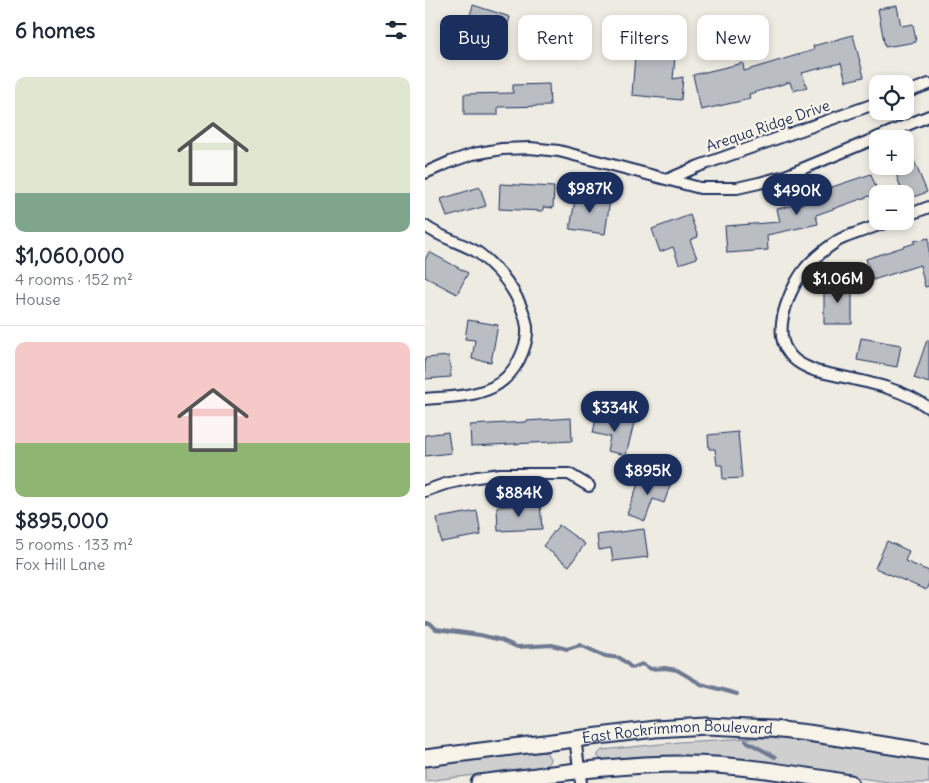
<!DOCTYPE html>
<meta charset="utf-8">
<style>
:root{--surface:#fff;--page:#f6f6f7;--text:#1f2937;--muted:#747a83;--line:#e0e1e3;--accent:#1b2f5e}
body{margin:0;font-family:Delius,sans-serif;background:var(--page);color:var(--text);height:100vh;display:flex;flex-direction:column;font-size:19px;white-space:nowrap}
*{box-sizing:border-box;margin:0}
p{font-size:16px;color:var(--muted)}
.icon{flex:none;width:28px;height:28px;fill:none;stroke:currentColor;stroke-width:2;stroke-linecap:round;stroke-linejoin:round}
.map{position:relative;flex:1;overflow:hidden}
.side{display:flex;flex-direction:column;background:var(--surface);width:425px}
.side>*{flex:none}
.hud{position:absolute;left:15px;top:15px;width:414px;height:45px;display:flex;gap:10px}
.controls{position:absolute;left:444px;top:75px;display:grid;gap:10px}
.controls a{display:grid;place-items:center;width:45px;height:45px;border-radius:10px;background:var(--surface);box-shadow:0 2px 8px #0003;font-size:25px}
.price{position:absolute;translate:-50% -42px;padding:0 11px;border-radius:18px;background:var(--accent);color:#fff;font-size:16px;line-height:32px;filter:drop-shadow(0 1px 2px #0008)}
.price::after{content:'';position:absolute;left:50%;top:30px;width:15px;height:11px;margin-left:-8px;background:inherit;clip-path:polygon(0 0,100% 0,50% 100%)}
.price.selected{background:#222;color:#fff}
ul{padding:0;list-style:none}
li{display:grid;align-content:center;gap:10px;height:265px;padding:0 15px}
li+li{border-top:1px solid var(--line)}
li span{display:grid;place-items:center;height:155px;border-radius:10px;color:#555}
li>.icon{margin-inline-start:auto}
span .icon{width:90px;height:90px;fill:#fffc;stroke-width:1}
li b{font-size:21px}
h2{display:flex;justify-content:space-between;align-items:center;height:60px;padding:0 15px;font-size:21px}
.chip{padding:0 18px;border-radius:10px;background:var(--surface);box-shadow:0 2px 8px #0003;font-size:18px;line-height:45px}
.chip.selected{background:var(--accent);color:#fff}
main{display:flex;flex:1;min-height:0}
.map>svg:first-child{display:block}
.green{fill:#cfcfcf;stroke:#757f96}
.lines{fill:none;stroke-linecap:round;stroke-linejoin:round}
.stream{stroke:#6e7992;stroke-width:4}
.building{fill:#babdc2;stroke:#1b2f5e}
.minor-casing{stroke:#1b2f5e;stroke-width:14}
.secondary-casing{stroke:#1b2f5e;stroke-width:19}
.minor{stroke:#f7f3e8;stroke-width:10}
.secondary{stroke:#f7f3e8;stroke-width:15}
.labels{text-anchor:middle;stroke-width:5;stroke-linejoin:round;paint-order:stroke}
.street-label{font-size:15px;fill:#1b2f5e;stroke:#f7f3e8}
</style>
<main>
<section class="side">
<h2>6 homes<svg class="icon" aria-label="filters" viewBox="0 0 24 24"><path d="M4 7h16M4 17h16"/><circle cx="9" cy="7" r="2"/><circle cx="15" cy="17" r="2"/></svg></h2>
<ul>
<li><span style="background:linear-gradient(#dfe7d0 75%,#7fa58c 0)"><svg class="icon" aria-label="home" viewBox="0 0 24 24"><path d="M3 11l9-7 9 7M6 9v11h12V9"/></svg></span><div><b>$1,060,000</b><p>4 rooms · 152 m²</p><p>House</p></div></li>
<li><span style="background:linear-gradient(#f6c9c9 65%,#8fb573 0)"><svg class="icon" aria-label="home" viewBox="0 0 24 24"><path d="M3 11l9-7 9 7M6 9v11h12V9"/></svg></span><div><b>$895,000</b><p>5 rooms · 133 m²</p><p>Fox Hill Lane</p></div></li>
</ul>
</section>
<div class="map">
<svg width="504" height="783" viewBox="0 0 504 783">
<rect width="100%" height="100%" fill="#eeebe2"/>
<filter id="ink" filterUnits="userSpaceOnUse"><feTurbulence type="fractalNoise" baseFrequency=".02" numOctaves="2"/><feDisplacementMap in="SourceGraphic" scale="10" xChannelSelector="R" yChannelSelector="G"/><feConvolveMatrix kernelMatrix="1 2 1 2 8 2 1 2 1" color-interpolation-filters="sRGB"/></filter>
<g filter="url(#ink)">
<path class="green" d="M325,738H358L504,760V783H470L400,773L332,762L295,758L258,755L217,757L177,760L173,757V754L177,750L255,742Z
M117,752L122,753L125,759L124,763L118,767L0,781V766Z"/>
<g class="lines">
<path class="stream" d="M0,623H5L11,629L55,635L76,640L92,647L127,645L142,649L155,645L180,656L195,658L207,668L217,664L226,669L240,668L252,670L276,684L312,694
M321,741L350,757"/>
</g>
<path class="building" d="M48,5L85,17L79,38L42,26Z
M472,6L476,26L488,24L491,42L460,47L453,9Z
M428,35L439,77L421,81L416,63L377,73L382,87L368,91L365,82L324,94L325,99L276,110L268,75L318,63L319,71L389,50L388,46Z
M210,55L250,58L248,79L258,77L256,100L207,95Z
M124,84L125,106L73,107V115H39V94L88,93V85Z
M480,139L502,192L481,200L480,194H478L468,166H480Z
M446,174L453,193L391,215L393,224L342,235L343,250L302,253L300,226L355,222L352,209L401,198L398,190Z
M75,184L129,187L128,208L118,207V211L74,209Z
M55,187L61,206L22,217L16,199Z
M151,194L185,200L180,234L145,229Z
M265,215L273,237L265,240L272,258L254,264L248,247L235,252L227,229Z
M504,238V286L500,287L495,265L448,280L441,259L490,243L489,241Z
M4,252L43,273L32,294L0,277V260Z
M399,284H427V324H399Z
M43,320L73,325L66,362L47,359L50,340L40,339Z
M436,338L476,345L472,367L432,360Z
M502,340H504V383L489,378Z
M24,356L26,377L0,379V358Z
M172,414L209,423L201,455L182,451L185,437L168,433Z
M146,418L147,441L46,446L45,425L101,422V421Z
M23,432L26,453L0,456V435Z
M313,432L317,478L298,479L297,465H292L290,449H284L283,435Z
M217,473L246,483L239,503L228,499L220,521L202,514Z
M115,504L117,529L73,531L72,507Z
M52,511L56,535L16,542L12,518Z
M134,525L160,544L144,566L118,546Z
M219,529L223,557L188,561L186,548L174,550L172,535Z
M462,541L484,551L480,561L504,571V583L501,590L450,568Z"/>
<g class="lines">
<defs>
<path id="minor" d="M480,93L504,84
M0,173L25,162L48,154L77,149L105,148L134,151L275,188H312L334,183L360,176L504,116
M244,179L274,166L452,103
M480,216L504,207
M465,221C454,225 443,229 432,233C426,235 420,237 414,240C404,246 393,255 384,264C367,282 346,329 363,352C369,362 381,367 391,371C428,380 473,385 504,408
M0,226C16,238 35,242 52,252C58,256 64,262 69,267C84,281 99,306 102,327C103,338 99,350 94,360C88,371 80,381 68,387C48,397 22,397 0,399
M0,491L20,484L52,477L76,474H144L164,486
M150,738L156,783"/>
<g id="secondary">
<path id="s1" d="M0,758L230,729L282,726L347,729L383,733L504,752"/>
<path d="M54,783C121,775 190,764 258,764C314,764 370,774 425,783"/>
</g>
</defs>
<use href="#minor" class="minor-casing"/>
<use href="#secondary" class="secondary-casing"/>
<use href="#minor" class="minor"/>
<use href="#secondary" class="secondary"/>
</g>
</g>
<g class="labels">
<g class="street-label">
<text transform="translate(343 126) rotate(-19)" y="5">Arequa Ridge Drive</text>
<text dy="5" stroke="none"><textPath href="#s1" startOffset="254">East Rockrimmon Boulevard</textPath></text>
</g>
</g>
</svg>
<div class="controls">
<a><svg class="icon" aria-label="locate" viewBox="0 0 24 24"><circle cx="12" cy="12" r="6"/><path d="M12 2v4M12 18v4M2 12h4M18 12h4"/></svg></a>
<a>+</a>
<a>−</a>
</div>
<b class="price" style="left:165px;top:214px">$987K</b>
<b class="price" style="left:372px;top:216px">$490K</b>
<b class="price selected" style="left:413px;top:304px">$1.06M</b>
<b class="price" style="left:190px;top:433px">$334K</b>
<b class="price" style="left:223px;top:496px">$895K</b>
<b class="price" style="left:94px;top:518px">$884K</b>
<div class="hud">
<a class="chip selected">Buy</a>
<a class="chip">Rent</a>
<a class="chip">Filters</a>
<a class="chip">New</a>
</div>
</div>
</main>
